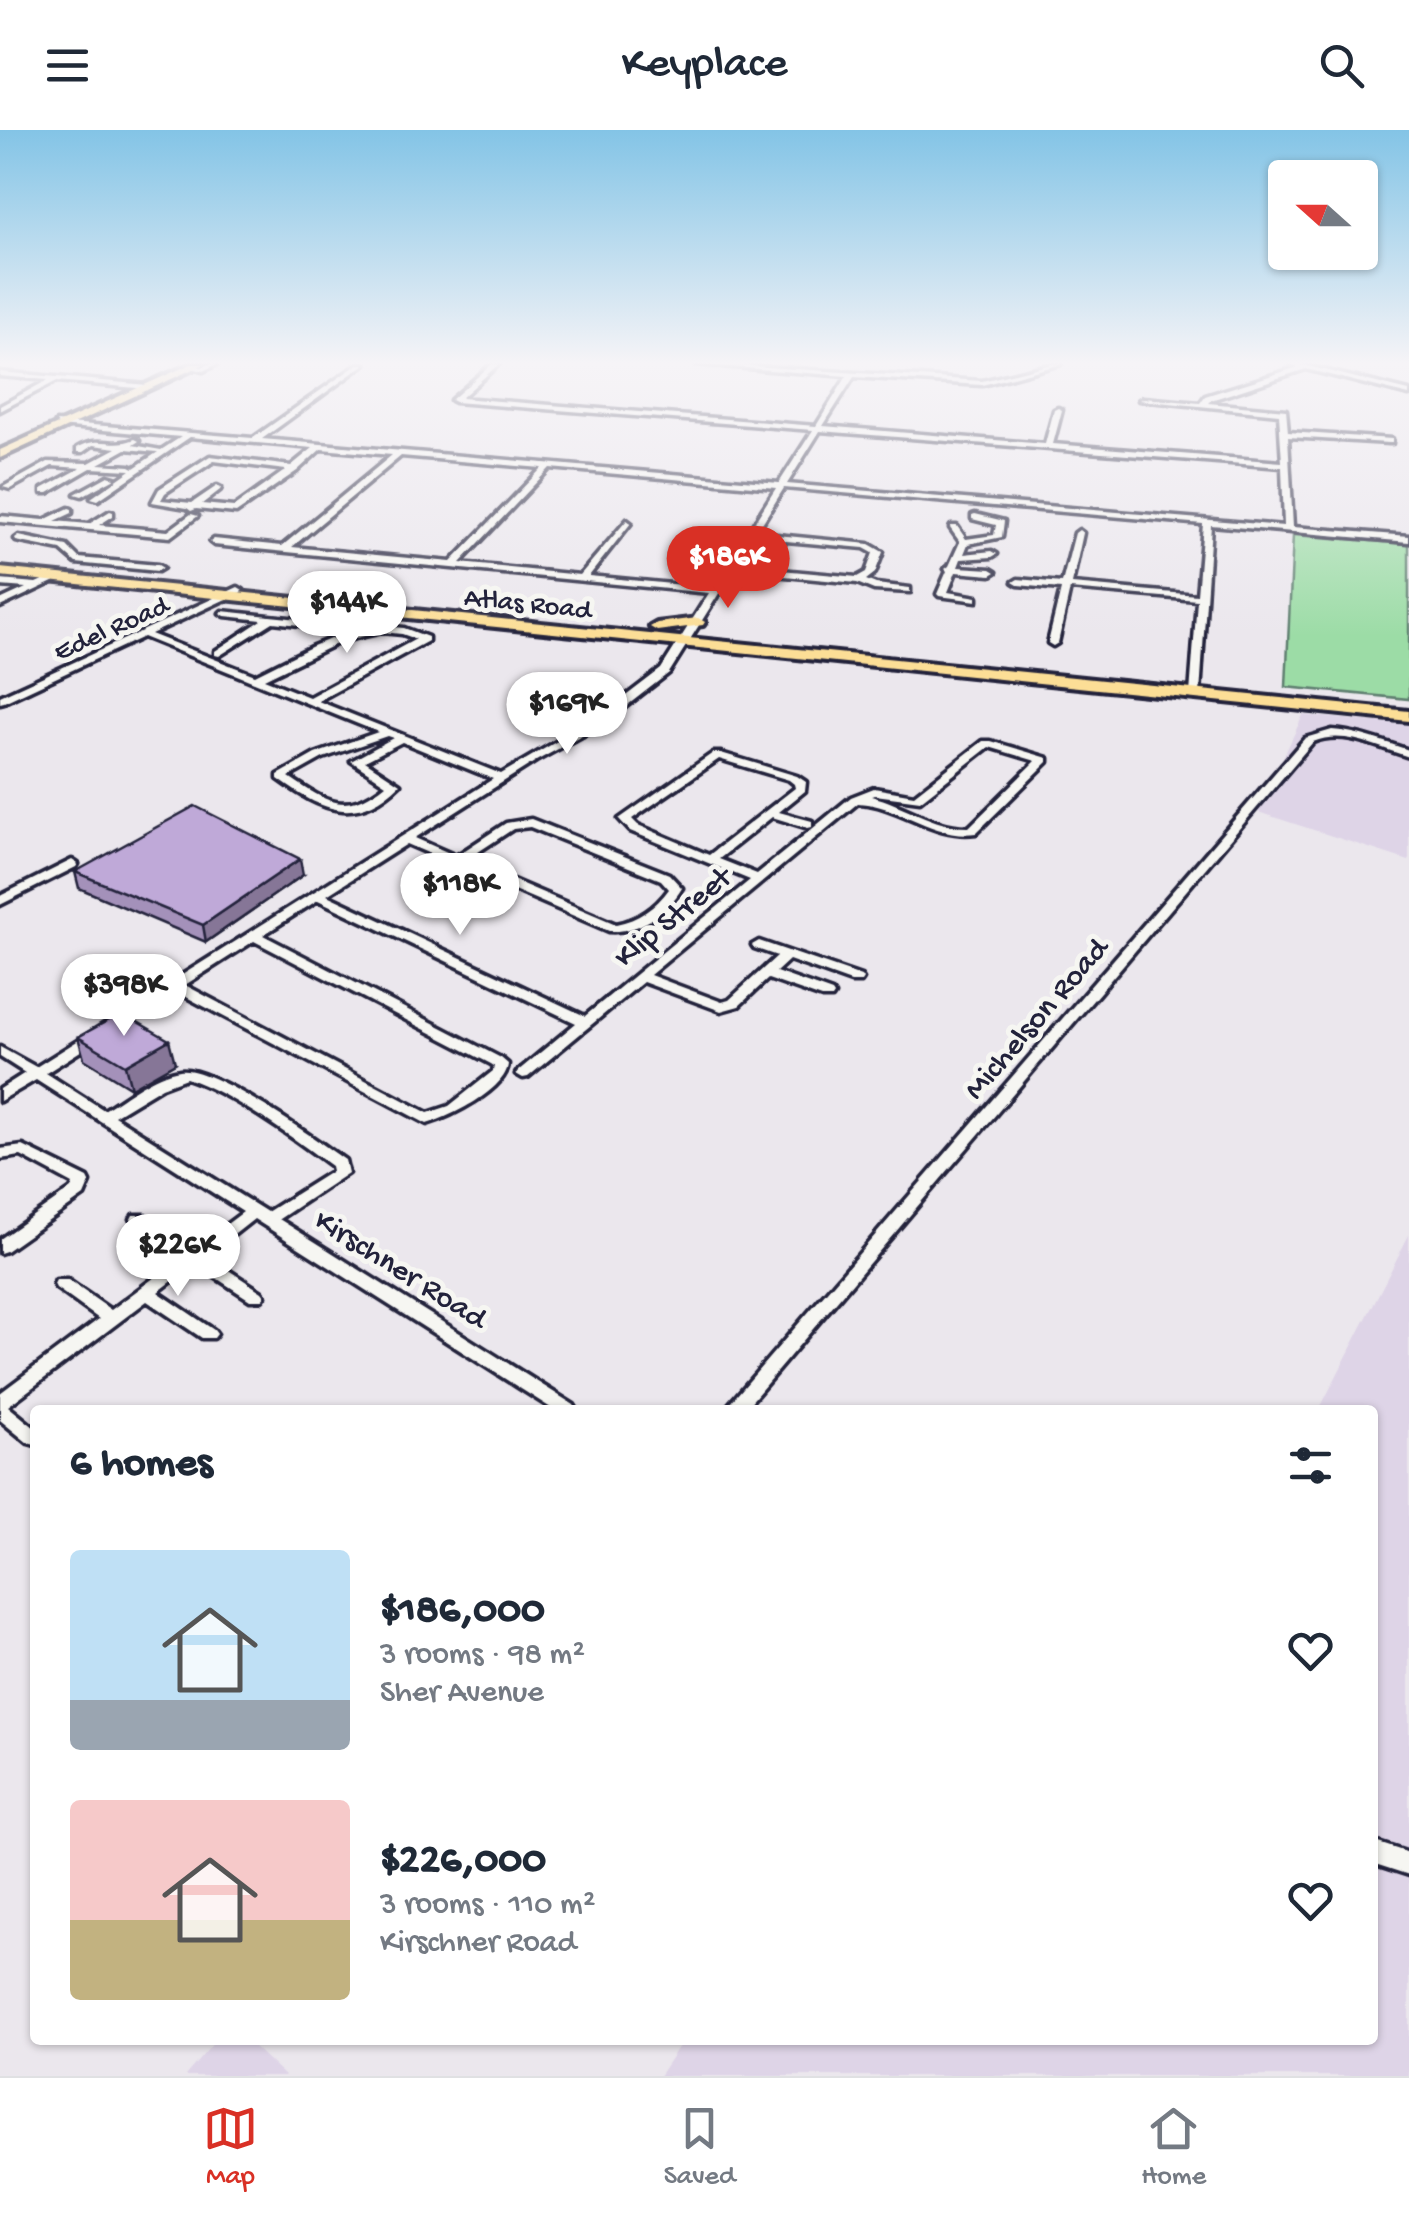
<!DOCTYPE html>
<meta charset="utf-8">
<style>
:root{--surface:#fff;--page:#f2f2f3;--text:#1f2937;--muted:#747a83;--line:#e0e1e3;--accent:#d93025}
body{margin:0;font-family:"Gochi Hand",sans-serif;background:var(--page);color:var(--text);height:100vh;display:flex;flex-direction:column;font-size:38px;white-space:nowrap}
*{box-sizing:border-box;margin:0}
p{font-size:32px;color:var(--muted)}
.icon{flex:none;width:55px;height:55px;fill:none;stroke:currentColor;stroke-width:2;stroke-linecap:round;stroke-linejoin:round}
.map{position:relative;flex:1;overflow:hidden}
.drawer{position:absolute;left:30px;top:1275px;width:1348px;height:640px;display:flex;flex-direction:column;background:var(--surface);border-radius:10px;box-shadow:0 2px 8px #0004}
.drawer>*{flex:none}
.needle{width:65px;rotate:291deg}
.buttons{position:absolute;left:1268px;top:30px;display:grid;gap:20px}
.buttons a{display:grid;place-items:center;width:110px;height:110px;border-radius:10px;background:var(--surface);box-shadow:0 2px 8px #0004;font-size:50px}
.price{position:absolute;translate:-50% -85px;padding:0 22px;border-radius:35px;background:#fff;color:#222;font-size:32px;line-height:65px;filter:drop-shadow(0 2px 5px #0008)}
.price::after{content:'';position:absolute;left:50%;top:60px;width:30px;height:22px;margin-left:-15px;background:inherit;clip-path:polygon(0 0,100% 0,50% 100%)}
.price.selected{background:var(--accent);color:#fff}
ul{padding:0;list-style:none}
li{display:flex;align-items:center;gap:30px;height:250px;padding:0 40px}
li span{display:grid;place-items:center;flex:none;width:280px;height:200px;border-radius:10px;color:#555}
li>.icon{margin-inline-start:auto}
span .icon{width:120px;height:120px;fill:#fffc;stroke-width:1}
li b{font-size:42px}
h2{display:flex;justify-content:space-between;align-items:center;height:120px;padding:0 40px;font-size:42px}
header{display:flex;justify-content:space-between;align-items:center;height:130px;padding:0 40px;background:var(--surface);font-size:45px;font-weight:600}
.tab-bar{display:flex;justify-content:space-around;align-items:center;height:140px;border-top:2px solid var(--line);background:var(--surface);font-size:28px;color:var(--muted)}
.tab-bar a{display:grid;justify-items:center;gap:5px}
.tab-bar .selected{color:var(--accent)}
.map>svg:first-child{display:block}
.built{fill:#ded4e7}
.green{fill:#9cdca6;stroke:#5f7f70;stroke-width:2.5}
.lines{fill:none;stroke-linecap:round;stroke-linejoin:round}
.minor-casing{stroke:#22223b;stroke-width:7}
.primary-casing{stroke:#22223b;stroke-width:8}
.minor{fill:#f6f6f2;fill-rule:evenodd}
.primary{fill:#fcde96;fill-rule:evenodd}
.wall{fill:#a491ba;stroke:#22223b;stroke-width:2.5}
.shaded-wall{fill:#867697;stroke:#22223b;stroke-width:2.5}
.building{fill:#bfa9d8;stroke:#22223b;stroke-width:2.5}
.labels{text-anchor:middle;stroke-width:10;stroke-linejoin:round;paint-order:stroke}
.far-street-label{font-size:28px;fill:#22223b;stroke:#f6f6f2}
.street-label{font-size:32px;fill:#22223b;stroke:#f6f6f2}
</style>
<header><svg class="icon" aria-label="menu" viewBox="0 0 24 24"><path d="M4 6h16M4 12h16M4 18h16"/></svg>Keyplace<svg class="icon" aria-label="search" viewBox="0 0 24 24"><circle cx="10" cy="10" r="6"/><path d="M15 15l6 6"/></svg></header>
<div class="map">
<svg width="1409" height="1946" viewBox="0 0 1409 1946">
<rect width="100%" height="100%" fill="#ebe7ed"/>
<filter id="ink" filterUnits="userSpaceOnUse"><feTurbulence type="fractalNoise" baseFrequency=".01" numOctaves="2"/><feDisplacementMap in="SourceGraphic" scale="20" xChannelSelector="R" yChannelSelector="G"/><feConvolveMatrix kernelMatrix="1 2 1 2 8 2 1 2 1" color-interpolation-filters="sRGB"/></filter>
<g filter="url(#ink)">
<path class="built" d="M1303,585L1409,595V731L1258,682Z
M1409,1105V1946H659L683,1910H1372V1280H1319Z
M216,1910H247L285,1946H185Z"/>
<path class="green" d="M1293,405L1409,414V569L1286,557Z"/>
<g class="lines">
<defs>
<path id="minor" d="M209,234H217L203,241L188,237L192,235L202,237Z
M358,234H365L262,309L779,353L813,300L455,272L451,270L492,234H499L461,268L816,296L847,246L695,234H722L982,251L1052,234H1061L982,255L854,247L823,296L1045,314L1054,280L1058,278L1062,280L1053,314L1282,332L1279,284L1139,270L1143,268L1200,273L1205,266L1298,237L1291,234H1300L1409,261V265L1306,239L1211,270L1208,273L1286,280L1288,302L1392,309V313H1389L1288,307L1293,397L1409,406V412L1211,395L1200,564L1195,567L1190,564L1197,470L1070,459L1058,513L1053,516L1048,513L1061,459L1018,455L1013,452L1018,449L1062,453L1075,403L1079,400L1083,403L1072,454L1197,465L1203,394L784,358L756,403L869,414L883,422L875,443L866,450L876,454L910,458V462L874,460L857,453L733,441L669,543L602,595L536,631L415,708L456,726L506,693L531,689L669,744L682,758C667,783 639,803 609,801L407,714L327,765L585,886L750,750L630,701L619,689L713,623H721L797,646L806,652L805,661L779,682L812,691V697L808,698L772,687L719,729L757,744L851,667L874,658L914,665L983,611H991L1048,628V632L976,703C933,709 900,675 858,673L650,845L722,872L729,870L777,826L754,818L752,815L759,811L861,846L863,849L861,852H851L789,830L776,842L832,862L834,865L832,868H822L768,849L739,876L721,881L643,852L528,947L523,948L516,944L518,941L576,893L318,770L263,805L501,928L508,934C506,960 450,987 427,994L175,861L46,943L104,980C127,966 153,944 180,940C212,935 316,1009 345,1030L348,1043L279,1089L574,1275L577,1280H554L254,1089L207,1126L262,1162L265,1166L262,1170H250L195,1134L158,1162L214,1200L217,1204L214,1208H202L147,1171L8,1276L35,1298V1315L28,1313L0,1290V1263L99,1189L56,1158L54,1154L56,1150H68L111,1180L183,1126L133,1093L131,1089L133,1085H145L195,1118L243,1082L36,950L0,971V959L25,943L0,927V917L36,937L493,649L402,612L365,631L400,654C356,697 322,681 278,649V645L315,624L378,602L143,507L4,572L0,573V566L238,457L243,460L241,462L151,504L255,545L313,516L340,505L308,496L273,492L219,526L215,525V521L262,490L225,486L220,483L222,481L309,490L350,502L382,496L404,498L428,507V511L318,571L501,644L578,599L567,593L569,586L585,582L601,585L661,539L709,463L214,415L210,412L214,409L282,416L392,325L321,319L297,341L236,383L196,379L191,381L187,378L152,372L159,359L210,326L291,336L313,318L190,307L98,370L91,368L131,340L91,338L48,363H42V359L81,338L52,336L10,359L3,357L48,332L89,333L117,318L93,315L83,322H77V318C101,304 111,319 135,309L139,311L133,315L161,320L181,307L59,296L56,292L253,308ZM820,301L1282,337L1284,396L787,354ZM126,319L157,322H158L134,338L130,336L99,334ZM401,326L542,338L451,432L292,417ZM214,331L286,340L234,377L202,374L220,360L221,358L217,356L192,373L161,370L165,363ZM550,338L776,358L713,458L589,446L631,393L627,390L580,445L460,433ZM753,408L864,418L873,423L866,442L857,447L736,436ZM382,502L402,504L416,509L309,567L264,549L342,511ZM585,588L592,591L584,594L578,591ZM387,606L393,608L351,631L386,654C346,686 328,673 289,647L323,628ZM989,617L1036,631L969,697C935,698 904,674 871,666L875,665L920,671ZM719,629L789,650L794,654L795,658L709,725L638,695L632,689ZM530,697L661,750L669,759C656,777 638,790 616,794L466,730L513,699ZM254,811L491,934L494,936L493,941L449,976L428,983L185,855ZM186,948C229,962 294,1008 331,1036L332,1041L267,1082L114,986L162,957Z
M0,242L148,255L152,257L148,259L57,251L0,281V276L48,250L0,246Z
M108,346L115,348L82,366L75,364Z
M69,378L72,379V383L55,391L89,394L110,381L113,382V386L99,395L168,401L191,384L198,386L170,407L0,392V386L44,390Z
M975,384L1004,391L1002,407L968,414L964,424L992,421L997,424L992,427L961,429L958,437L991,439L996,442L991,445L956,442L948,462L977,467V471L939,466L937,464L947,441L945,439L949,436L960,412L950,398L951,396H957L966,409L994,405L996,395L972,389V385Z
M19,406L67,416L79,428L158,435L163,438L158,441L76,433L61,420L16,411L15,409Z
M54,445L59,448L57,450L0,477V470L26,458L0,456V450L36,453Z
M1332,600C1359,602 1384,612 1409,620V627C1378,618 1345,599 1313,612L744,1280H724L1305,608Z
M72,730L78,734L76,737L0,775V766Z
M23,1016L88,1048L90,1052L84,1066L6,1121L0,1123V1109L71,1059L73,1054L21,1026L0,1029V1019Z
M1372,1711L1409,1723V1745L1372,1733Z"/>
<path id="primary" d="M191,234H204L0,328V320Z
M0,438L1409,581V591L0,446Z
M698,488L705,492L703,495L657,501L650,497L657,493Z"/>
</defs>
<use href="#minor" class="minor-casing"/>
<use href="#primary" class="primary-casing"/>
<use href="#minor" class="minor"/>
<use href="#primary" class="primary"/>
</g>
<path class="wall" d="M75,742L303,745L206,812L79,758Z
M78,907L175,933L131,958L84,929Z"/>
<path class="shaded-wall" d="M300,729L303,745L206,812L203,795Z
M169,910L175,933L131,958L125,935Z"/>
<path class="building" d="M195,676L300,729L203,795L75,742Z
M122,883L169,910L125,935L78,907Z"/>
</g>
<linearGradient id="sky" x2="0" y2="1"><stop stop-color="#83c4e6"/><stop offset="0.46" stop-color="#f6f4f7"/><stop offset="1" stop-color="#f6f4f7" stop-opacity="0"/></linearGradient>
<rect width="1409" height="506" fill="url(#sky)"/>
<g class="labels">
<g class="far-street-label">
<text transform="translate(528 471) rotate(6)" y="10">Atlas Road</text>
<text transform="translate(110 496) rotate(-24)" y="10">Edel Road</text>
</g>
<g class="street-label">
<text transform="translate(671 785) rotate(-39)" y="11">Klip Street</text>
<text transform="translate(1034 887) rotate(-49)" y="11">Michelson Road</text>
<text transform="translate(402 1137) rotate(32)" y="11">Kirschner Road</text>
</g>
</g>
</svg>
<div class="buttons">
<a><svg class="needle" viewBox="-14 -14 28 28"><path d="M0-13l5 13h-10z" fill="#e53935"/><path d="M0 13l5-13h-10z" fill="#747a83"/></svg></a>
</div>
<b class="price selected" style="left:728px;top:481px">$186K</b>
<b class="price" style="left:347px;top:526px">$144K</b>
<b class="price" style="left:567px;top:627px">$169K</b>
<b class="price" style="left:460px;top:808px">$118K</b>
<b class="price" style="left:124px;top:909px">$398K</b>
<b class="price" style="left:178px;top:1169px">$226K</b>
<section class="drawer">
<h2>6 homes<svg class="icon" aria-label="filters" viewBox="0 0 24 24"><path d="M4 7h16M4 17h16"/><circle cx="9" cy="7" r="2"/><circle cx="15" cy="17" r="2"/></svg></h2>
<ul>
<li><span style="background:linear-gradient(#bfe0f5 75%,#9aa5b1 0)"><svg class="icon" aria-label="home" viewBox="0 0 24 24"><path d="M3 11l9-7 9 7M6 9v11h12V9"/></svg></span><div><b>$186,000</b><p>3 rooms · 98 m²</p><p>Sher Avenue</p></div><svg class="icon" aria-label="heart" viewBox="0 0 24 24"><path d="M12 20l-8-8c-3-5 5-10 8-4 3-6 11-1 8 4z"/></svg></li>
<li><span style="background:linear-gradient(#f6c9c9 60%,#c2b280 0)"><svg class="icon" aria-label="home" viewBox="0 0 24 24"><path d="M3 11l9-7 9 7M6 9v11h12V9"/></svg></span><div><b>$226,000</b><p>3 rooms · 110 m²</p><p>Kirschner Road</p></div><svg class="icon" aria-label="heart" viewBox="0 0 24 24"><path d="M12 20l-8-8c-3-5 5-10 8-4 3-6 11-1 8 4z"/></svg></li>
</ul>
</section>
</div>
<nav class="tab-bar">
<a class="selected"><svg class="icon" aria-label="map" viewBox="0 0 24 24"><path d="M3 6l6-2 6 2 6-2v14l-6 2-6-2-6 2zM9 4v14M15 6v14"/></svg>Map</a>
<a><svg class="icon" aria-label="saved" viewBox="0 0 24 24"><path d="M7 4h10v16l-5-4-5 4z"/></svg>Saved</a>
<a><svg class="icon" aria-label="home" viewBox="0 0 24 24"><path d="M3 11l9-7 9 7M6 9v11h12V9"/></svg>Home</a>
</nav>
